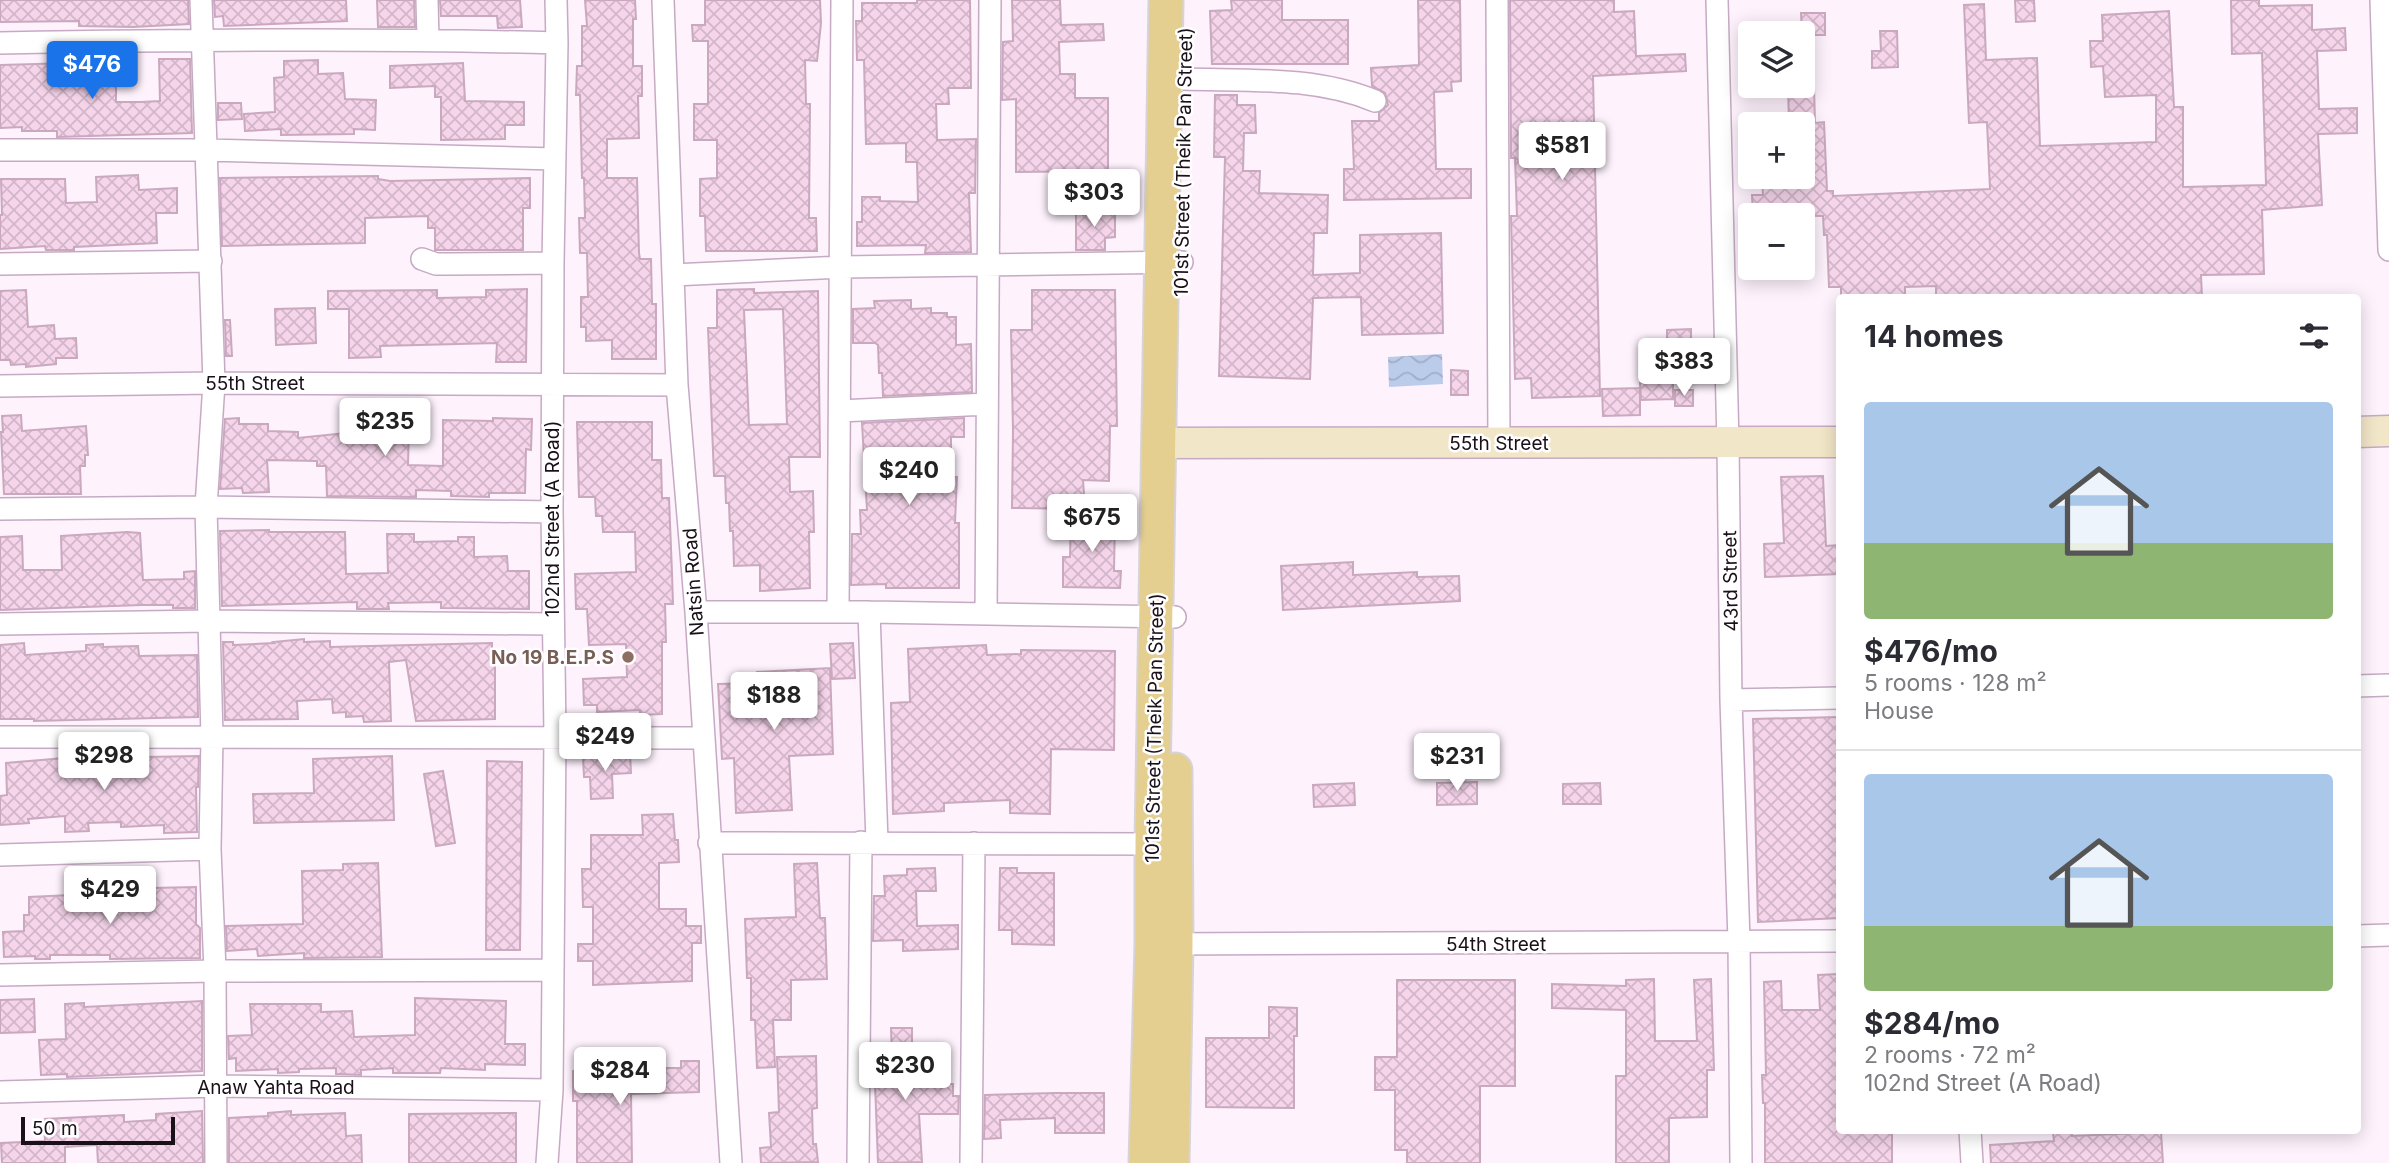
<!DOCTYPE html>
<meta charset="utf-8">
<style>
:root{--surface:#fff;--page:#f2f2f3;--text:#2b2b33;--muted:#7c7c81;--line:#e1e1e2;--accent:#1a73e8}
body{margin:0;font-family:Inter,sans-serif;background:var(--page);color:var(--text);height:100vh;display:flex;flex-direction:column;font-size:26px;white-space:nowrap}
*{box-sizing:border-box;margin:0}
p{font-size:23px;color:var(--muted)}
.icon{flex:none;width:38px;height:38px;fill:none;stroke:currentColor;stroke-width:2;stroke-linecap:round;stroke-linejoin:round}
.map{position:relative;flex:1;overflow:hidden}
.sheet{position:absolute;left:1836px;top:294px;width:525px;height:840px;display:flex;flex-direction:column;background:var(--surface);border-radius:7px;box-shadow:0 4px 18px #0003}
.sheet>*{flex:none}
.controls{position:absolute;left:1738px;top:21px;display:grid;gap:14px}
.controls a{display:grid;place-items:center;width:77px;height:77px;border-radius:7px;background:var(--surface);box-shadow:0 4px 18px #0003;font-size:35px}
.scale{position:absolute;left:21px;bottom:18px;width:154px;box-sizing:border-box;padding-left:7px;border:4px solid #1a1019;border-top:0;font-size:19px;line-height:24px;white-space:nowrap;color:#1a1019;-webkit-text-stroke:5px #fff;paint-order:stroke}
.price{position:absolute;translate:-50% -60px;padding:0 16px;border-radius:7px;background:#fff;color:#222;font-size:23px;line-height:46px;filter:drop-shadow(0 2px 4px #0008)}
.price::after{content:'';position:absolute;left:50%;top:42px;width:21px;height:16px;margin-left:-10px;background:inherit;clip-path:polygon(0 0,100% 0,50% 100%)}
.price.active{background:var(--accent);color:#fff}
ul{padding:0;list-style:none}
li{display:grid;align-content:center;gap:14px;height:371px;padding:0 28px}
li+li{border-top:2px solid var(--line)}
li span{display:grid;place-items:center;height:217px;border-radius:7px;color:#555}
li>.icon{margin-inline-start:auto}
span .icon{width:126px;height:126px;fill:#fffc;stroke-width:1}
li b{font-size:30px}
h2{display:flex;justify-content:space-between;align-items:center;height:84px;padding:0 28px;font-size:30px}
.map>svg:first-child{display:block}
.water{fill:url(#water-waves)}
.building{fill:url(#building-cross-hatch);stroke:#caa9bf;stroke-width:2;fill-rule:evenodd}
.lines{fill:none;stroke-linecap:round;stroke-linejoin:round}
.street-casing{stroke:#c6aac4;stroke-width:24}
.secondary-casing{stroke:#c6aac4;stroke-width:33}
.primary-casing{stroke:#d6d4d6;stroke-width:37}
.street{stroke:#fff;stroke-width:21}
.secondary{stroke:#f2e6c8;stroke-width:30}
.primary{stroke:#e4ce90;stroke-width:33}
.education-dot{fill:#8d6e63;stroke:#fff;stroke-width:2.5}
.labels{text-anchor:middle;stroke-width:5;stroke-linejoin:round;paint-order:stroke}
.street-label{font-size:19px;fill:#1a1019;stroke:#fff}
.education-label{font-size:19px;font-weight:bold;fill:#785e54;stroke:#fff;text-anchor:end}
</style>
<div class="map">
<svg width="2389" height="1163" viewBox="0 0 2389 1163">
<defs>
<pattern id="water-waves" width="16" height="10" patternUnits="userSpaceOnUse" patternTransform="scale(1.75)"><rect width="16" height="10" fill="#bbcbea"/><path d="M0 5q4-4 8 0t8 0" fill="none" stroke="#a0adc8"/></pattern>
<pattern id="building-cross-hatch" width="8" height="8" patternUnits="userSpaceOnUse" patternTransform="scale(1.75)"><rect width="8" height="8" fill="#f6d5eb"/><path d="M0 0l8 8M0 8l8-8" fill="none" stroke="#d2b6c9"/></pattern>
</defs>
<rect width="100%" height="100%" fill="#fef2fd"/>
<path class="water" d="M1442,354L1443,384L1389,387L1388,357Z"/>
<path class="building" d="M0,0H188L189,24L133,27L79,26V21L0,22Z
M214,0H346L347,21L224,26L223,16L215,17Z
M377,0H414L415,27H378Z
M440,0H520L522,27L498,28L497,16H441Z
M585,0H635L636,19H633V66H642V96H638L639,138L607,139V178H637L639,253L640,259H651L652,304H656V359H612V340L586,341V327H581V297H588L587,253H580L579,218H585L584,178H582L580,95H576L577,66H582V26H587Z
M705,0H820L821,23L817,61L805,60L806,104H810L809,218H816L817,251H706L705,216H700V179L717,178V140H694V104H708V41H693L692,25H705Z
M917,0H970L971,88H948L949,104H936L937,140L976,139L975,193H969L971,252L925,253L926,245L857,246V222H862V197H880V201L918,202L917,162H906V143L866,144L864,60H857L856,21H862V3H917Z
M1012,0H1060L1061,25L1103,24L1104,40L1059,42L1060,74H1075V98H1108V171L1016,172V99L1002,100L1003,42L1013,41Z
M1231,0H1282V20H1348V64H1212L1210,11L1232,10Z
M1418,0H1460L1461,81L1451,82L1452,91L1434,92L1436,169H1471V198L1344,200V169H1354L1352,121H1379V113L1388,105L1385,93L1372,86L1371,68L1419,65Z
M1510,0H1614V12L1634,11L1636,56L1685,54L1686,71L1593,76L1600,396L1532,398L1531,378L1515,379L1511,216H1517L1515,158H1511Z
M2015,0H2034L2035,21L2016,22Z
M2231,0H2259V6L2312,5V30L2345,28L2346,50L2317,51L2319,109L2357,108V133L2318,134L2322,205L2262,210L2264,274L2201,275L2202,298H1936V286L1905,287V298L1841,297V287H1829L1827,235H1824L1823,216L1753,215L1752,195H1763L1762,179L1802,177V124H1789L1788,86H1814L1815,123L1824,122L1827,191H1833V196L1990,189L1987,122L1969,123L1964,5L1984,4L1986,60L2037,58L2040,146L2156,142V95L2105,97L2103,66L2091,67L2090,41H2103L2102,15L2169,11L2174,107H2183V187L2266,185L2262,53L2232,54Z
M1801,13H1825V35H1802Z
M1880,31H1897L1898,67L1872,68V51H1881Z
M159,59H190L192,133L57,137V131H22V127L0,128V65L70,63V65H116V102H141L160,101Z
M318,60V74L343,73L345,99L376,100L375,130L354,129V134L281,135V129L245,131L244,114L275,112L274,78L284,77V61Z
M463,63L465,101L524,102V125H505V139L441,140V97H435V86L390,88V66Z
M1215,95H1237V105H1255L1256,133H1244L1243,171H1260L1259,193L1328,195L1327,233H1314L1313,275L1360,273V235L1441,233L1443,333L1362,335L1361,297L1313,298L1310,379L1219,376L1225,157H1214Z
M218,103H241L242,119L218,120Z
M138,175L139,190L177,188V213H156L157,243L74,247V250H46L45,246L0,249V215H2L1,179H65L66,203L97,202L96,177Z
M378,176V179L390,181L530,178V208H523V250H435V228H428V216L365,218V243L222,246L220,178Z
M1076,210H1115V237L1105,238V250H1076Z
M527,289L526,362H496L497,343L380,346L381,357L349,358V309H328V291L437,290V298L486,297V290Z
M754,289V293L818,291L820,457H789L790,492L813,491L814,532H809L810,588L760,591V565L734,566L733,531H730L729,503H726L725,476H714L708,328H717V290ZM783,309L787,424L749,425L744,310Z
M26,290L28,327L54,325L55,339L76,338L77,358H56V364L26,367V364L11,365L10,360H0V291Z
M1032,290H1115L1117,426H1110L1109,481L1083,480L1085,509L1012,508L1013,431L1011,330H1032Z
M911,300V309L931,308V313H947V317H956V345L971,344L972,392L883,396L882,373H879L878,345L875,343H853V309L875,308L874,301Z
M315,308L316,343L276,345L275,309Z
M225,320H230L232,356H226Z
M1691,329V353L1667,354V330Z
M1451,370L1468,371V395H1451Z
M1673,382V399L1641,400L1640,383Z
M1640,388V415L1603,416L1602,389Z
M1675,390H1693V406H1675Z
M21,415L22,431L86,426L88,455H85V466H80L81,494H4L1,432H3L2,416Z
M239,418V424H268V431L298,432V438L346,433L347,421L387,422V426L409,427L408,465L443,466V420L493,421V418L532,419L531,450L526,449L525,493H489V497L451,496V491L416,490V497L327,496L326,466H317V461L267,460L269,492L243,493L242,488L220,489L225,419Z
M964,418V437H951V477H957L955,523H959V588H886V584L851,585L852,534H861L860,510H867L862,423Z
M577,422H652V460H661L662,498H669L672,573L673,604H665L666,642H662V714L640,715V710L597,712V705H584L583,679L627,677L626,644L589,645L587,609H576L575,574L636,572L635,532H603L602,516H596L595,497H579Z
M1823,476L1826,546L1839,545V574L1765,577L1764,544L1784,543L1781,477Z
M1071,517H1115L1114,571H1121L1120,588L1063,587V557H1070Z
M269,530V532H345L346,574L388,573L387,534H414V542L458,541V537H474V557L507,556L508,571H529V609L441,608V602L388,603L389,609H357V602L222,606L220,531Z
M127,532L140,533L143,580L184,579V572L195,571V608H173V605H142L0,610V537L22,536L23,570H62L61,536Z
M1353,562V575L1417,572V577L1459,576L1460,601L1283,610L1281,566Z
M304,639V642L330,641V647L492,643V659H495V719L416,721L406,660L389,662L391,721L364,722L363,716L346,717V712L333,713L332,699L297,701L298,719L225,720L223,642H233V645L274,643L273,642Z
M24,643L25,655L86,651V645L103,644V647L138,646L139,656L197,655L198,717L34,721V719H0V645Z
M853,643L855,678L832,679L830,644Z
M986,645L987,655L1021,654V650L1115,651L1114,750L1051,749L1050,814L1010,813V800L944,803V811L893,814L891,703L910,702L908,649Z
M830,668L833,754L789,756L792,810L736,813L734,758L722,759L718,684L758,683L757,672Z
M1839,717V918L1758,922L1753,719Z
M630,754L631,773L612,774L613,798L591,799L590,777H584L583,757Z
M88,756L89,758L199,756L198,787H196L197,832L164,833V825L121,827V822L88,823L89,831L65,832V816L28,819L29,823L0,825V796L7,795L6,763Z
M392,756L394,820L254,823L253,794L314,793L313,759Z
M487,761L522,762L520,950H486Z
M443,771L455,843L436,846L424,774Z
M1477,782V804L1437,805V783Z
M1354,783L1355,805L1314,807L1313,785Z
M1600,783L1601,804H1563V784Z
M673,814L675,840H678L679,862L659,863V909H686V926H701V943H692V981L593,985V961H578V944H593V907H583L582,869H591V835H643L642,815Z
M378,863L382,957L304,958V953L258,956L257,949L227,951L226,926L303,924L302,871L343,870V864Z
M817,863L820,918H825L827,979L791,980V1020H773L775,1067L757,1068L755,1020H751V978H747L745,919L796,917L794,864Z
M935,868L936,891H916L917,926L958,925V949L903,951V940L873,941L874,896H885L884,876L907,875V869Z
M1000,868H1017V873H1054V945L1012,944V930H999Z
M196,887V924L200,928V958L110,959V955H50V959H35V956L4,957L3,932L24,931V915H29V897L114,893V891L151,890V888Z
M1839,974V1130H1892V1163H1765V1103H1763L1762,1075H1766L1764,982L1781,981L1782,1010H1820L1818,975Z
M1654,979L1655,1041H1697L1694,980L1711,979L1714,1070H1707V1117L1669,1118V1163H1616V1076H1626V1010L1552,1008V984L1626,986V980Z
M1397,980H1515V1086H1480V1163H1407V1150H1395V1090H1375V1057H1397Z
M415,998L506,1001L505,1044H525V1065L485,1064V1070L441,1068L440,1073H393V1068L361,1070V1075L340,1074H336V1068L299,1069V1072L278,1073V1069L236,1071V1058L229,1059L228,1036L252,1035L250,1004H321V1012L352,1011L354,1037L415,1035Z
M34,999L35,1032L0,1033V1000Z
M202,1001V1071L67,1077V1074L41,1075L39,1040L66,1039L65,1004L84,1003V1007Z
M1269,1007L1297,1008V1036H1294V1108L1206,1107V1038H1269Z
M891,1028H912V1084H953V1096H959L958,1114H919L922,1162L878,1163L874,1057H892Z
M816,1056L817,1108L812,1109L813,1144H816L818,1162L761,1163L760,1148L771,1147L769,1113L779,1112L777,1057Z
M681,1061H699V1092L631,1094L632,1163H577V1101H573V1071H620V1068H681Z
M1055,1093H1104V1133H1055V1118L1000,1120L1001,1138L984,1139L985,1095Z
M202,1111L203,1163H98L97,1145L65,1147V1163H2L1,1143L45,1141L44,1119L124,1115V1122L156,1120V1114Z
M291,1111V1115L345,1113L346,1136L361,1135L362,1163H229V1118L268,1116V1113Z
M516,1113V1163H409V1114Z
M2072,1131V1136L2161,1132L2163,1163H1991L1990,1145L2054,1141L2053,1133Z"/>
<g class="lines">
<defs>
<path id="street" d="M201,0L214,383L206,507L212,737L210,849L215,971L216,1163
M427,0L428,39
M663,0L677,385L696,612L731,1163
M1497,0L1499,443
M1717,0L1728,444L1731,700L1739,941L1741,1163
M2381,0L2389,250
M0,43C186,40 371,38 557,43
M1183,79C1247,81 1315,76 1375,101
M0,150H207L555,159
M422,259L436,264H450L553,263
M0,264L211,261
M673,275L842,267L1182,262
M0,386L214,383L677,385
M840,411L987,404
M0,509L206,507L552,512
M838,611L842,0
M696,612H869L1175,617
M869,612L877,842
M986,614L990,0
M0,624L210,621L552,624
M2357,686L2389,685
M1731,700L1839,698
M0,737L703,738
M709,843L1163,844
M0,855L210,849
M2357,936L2389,935
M1166,944L1839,941
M0,975L215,971L553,970
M0,1092L217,1086L552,1090
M1970,1130L1972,1163
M547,1163L552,1090L555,736L552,512L553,263L557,43L556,0
M858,1163L861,842
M971,1163L974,843"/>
<path id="secondary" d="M2357,432L2389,431
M1159,443L1839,442"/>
<path id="primary" d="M1146,1163L1152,944V844L1166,0
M1172,1163L1176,944L1175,770"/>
</defs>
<use href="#street" class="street-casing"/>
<use href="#secondary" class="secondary-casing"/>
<use href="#primary" class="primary-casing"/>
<use href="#street" class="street"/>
<use href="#secondary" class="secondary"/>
<use href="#primary" class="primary"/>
</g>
<circle class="education-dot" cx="628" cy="657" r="7"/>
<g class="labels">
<g class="street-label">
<text transform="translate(1183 162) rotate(-89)" y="7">101st Street (Theik Pan Street)</text>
<text x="255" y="390">55th Street</text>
<text x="1499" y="450">55th Street</text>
<text transform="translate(552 519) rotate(-90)" y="7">102nd Street (A Road)</text>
<text transform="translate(1730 581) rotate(-91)" y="7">43rd Street</text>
<text transform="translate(693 582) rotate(-94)" y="7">Natsin Road</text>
<text transform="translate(1154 728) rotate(-89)" y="7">101st Street (Theik Pan Street)</text>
<text x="1496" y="951">54th Street</text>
<text x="276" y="1094">Anaw Yahta Road</text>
</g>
<g class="education-label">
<text x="614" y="664">No 19 B.E.P.S</text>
</g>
</g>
</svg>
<div class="controls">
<a><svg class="icon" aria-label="layers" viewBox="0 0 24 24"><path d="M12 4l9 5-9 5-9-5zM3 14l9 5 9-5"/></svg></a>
<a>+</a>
<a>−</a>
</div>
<div class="scale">50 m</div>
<b class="price active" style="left:92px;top:101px">$476</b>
<b class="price" style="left:1562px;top:182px">$581</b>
<b class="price" style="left:1094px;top:229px">$303</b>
<b class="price" style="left:1684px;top:398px">$383</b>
<b class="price" style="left:385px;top:458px">$235</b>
<b class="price" style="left:909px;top:507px">$240</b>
<b class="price" style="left:1092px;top:554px">$675</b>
<b class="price" style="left:774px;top:732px">$188</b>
<b class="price" style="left:605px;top:773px">$249</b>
<b class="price" style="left:104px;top:792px">$298</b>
<b class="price" style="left:1457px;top:793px">$231</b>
<b class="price" style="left:110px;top:926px">$429</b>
<b class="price" style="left:905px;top:1102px">$230</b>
<b class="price" style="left:620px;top:1107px">$284</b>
<section class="sheet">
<h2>14 homes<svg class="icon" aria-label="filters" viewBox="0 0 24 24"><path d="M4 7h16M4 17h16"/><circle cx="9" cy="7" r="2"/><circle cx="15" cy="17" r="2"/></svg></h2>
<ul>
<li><span style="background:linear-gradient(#a9c7e8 65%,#8fb573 0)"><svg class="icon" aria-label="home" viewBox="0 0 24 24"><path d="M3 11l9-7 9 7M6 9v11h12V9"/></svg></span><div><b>$476/mo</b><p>5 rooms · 128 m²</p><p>House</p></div></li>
<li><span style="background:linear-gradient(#a9c7e8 70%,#8fb573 0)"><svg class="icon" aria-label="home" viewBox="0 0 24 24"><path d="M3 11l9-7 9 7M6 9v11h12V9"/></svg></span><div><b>$284/mo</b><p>2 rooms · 72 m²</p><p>102nd Street (A Road)</p></div></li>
</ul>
</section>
</div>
